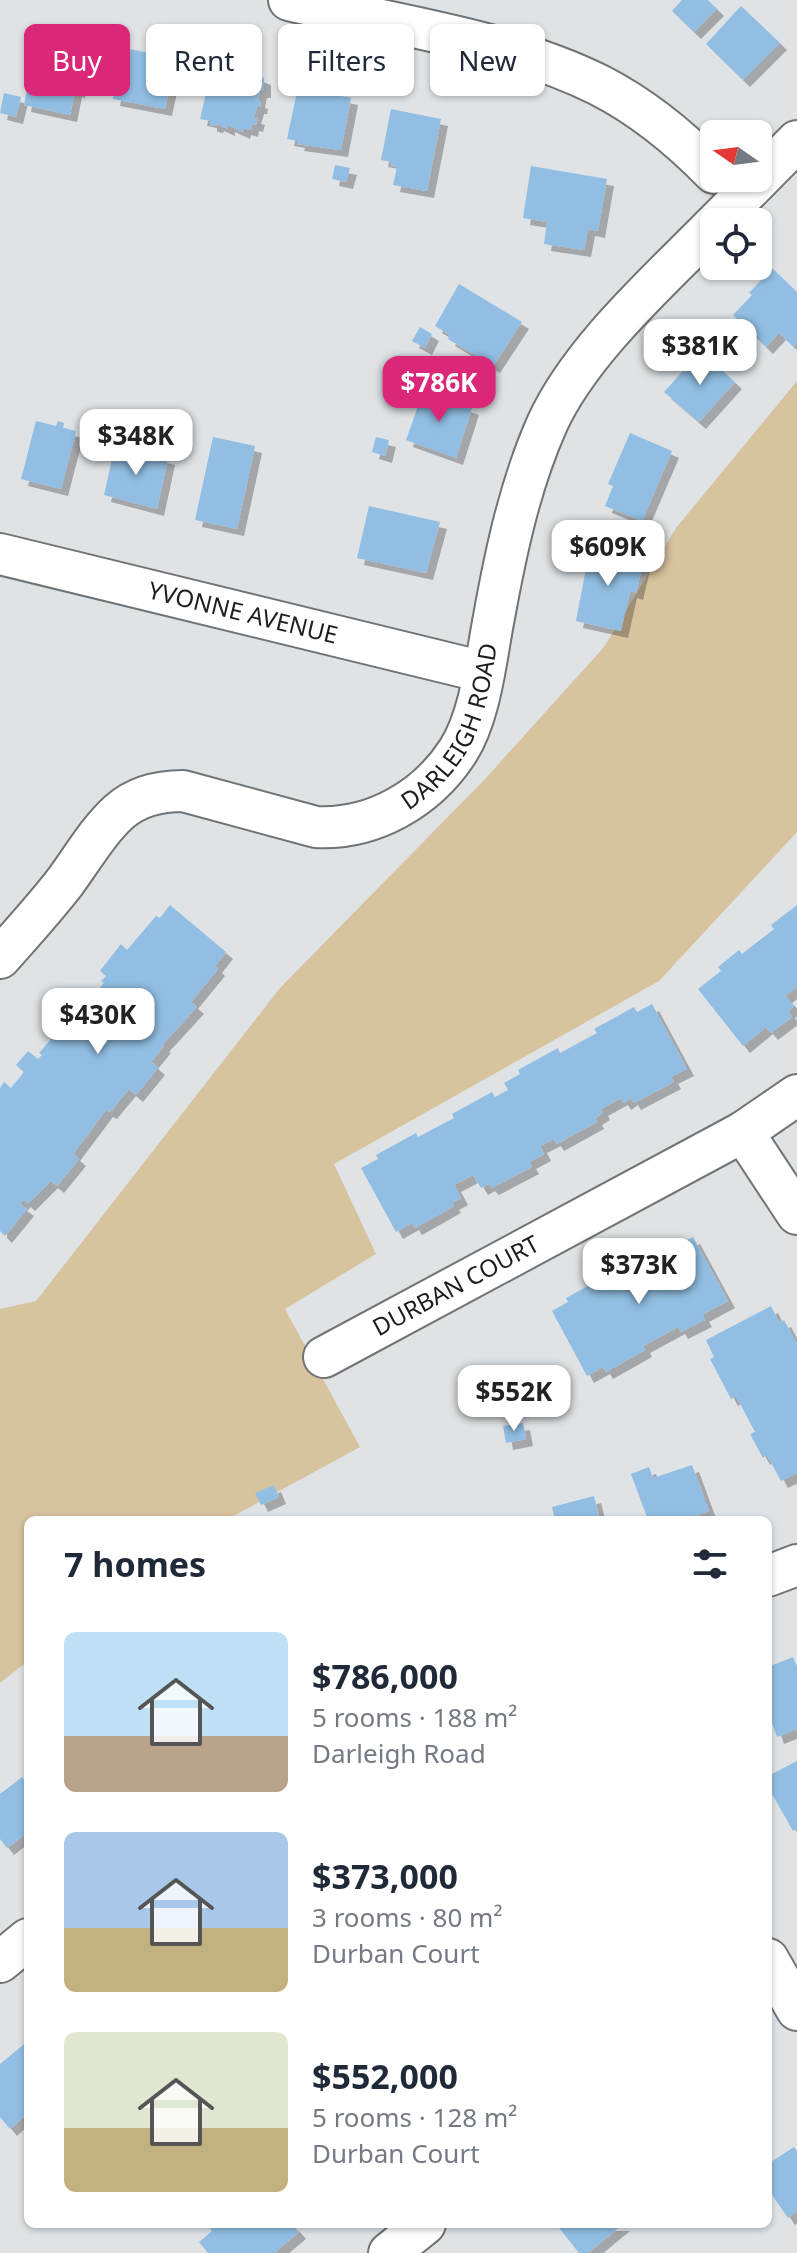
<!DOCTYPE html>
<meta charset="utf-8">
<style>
:root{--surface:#fff;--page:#f6f6f7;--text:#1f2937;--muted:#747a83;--accent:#db2777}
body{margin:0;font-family:"Noto Sans",sans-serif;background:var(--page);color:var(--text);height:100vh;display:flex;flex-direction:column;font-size:30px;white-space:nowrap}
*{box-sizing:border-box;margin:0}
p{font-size:26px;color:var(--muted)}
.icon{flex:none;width:44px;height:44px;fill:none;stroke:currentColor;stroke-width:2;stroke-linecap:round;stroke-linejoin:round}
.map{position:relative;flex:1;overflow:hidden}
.side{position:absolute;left:24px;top:1516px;width:748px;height:712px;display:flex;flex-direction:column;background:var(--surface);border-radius:12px;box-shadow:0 2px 6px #0004}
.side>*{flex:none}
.top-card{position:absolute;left:24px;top:24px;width:750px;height:72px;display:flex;gap:16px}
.needle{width:52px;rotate:284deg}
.fabs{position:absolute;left:700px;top:120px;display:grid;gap:16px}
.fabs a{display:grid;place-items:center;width:72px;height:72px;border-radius:12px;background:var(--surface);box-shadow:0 2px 6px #0004;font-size:40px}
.price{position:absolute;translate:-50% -68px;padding:0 18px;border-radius:16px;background:#fff;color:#222;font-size:26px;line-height:52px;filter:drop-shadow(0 2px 4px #0008)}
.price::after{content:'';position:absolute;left:50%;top:48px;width:24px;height:18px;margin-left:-12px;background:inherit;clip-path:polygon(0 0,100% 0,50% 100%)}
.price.active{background:var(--accent);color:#fff}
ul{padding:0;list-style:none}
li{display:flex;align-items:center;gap:24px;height:200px;padding:0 40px}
li span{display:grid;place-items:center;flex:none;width:224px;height:160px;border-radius:12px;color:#555}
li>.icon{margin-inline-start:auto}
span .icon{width:96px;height:96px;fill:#fffc;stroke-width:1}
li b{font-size:34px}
h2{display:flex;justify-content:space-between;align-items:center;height:96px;padding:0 40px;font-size:34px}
.pill{padding:0 28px;border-radius:12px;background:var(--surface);box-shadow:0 2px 6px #0004;font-size:28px;line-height:72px}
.pill.active{background:var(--accent);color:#fff}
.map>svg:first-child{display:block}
.green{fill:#d8c39f}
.building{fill:#91bee2;filter:url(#shadow)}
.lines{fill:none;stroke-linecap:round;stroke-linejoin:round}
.minor-casing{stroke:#707476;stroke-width:44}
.minor{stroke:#fff;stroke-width:40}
.labels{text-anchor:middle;stroke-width:8;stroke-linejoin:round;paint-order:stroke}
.street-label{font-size:24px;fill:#1c1d1e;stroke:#fff}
</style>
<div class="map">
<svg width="797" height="2253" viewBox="0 0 797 2253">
<defs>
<filter id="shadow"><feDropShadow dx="7" dy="7" stdDeviation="0" flood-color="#0004"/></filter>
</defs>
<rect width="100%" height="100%" fill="#dfe3e6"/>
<path class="green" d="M797,381V832L659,981L334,1164L376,1254L285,1309L360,1447L226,1520H28V1661L0,1683V1309L36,1301L280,988L486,778L604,647L676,528Z"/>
<path class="building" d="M682,0H708L717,9L694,32L672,11Z
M741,6L780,43L743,80L706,44Z
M38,29L89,40L78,91L75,90L70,115L24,105Z
M124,48L176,58L165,109L113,99Z
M212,68L247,76L248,72L264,78V91H260L258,101L261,102L260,107H257L254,117L258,118L256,125L252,124L251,130L244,128L243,132L228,125V129L217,124L216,126L210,125V121L200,119Z
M298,87L351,98L341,150L297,144L298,141L287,139Z
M4,93L21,97L16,117L0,113Z
M391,109L441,119L427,191L393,185L397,167L391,166L392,162L381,160Z
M335,165L350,168L346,182L332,179Z
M531,166L607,179L598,231L588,229L584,250L544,244L547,222L523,218Z
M772,268L797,292V344L794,347L779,333L766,347L733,315L752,295L749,293Z
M459,284L522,322L493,366L448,339L450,335L435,326Z
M420,327L432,334L425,348L412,341Z
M701,351L735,382L699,422L664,392Z
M424,390L472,408L456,458L406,440L418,406L414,404L416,399L420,400Z
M36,421L56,426L58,421L64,423L63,428L76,431L61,489L21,479Z
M630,433L672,451L642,521L605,506L613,486L608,484Z
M213,437L255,446L237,529L195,520Z
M376,437L389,440L385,456L372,452Z
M128,442L135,443L133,450L168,458L157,509L104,495L115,446L127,449Z
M369,506L440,522L426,573L357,558Z
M590,547L644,559L636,593L630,591L621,631L576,621Z
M170,905L226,952L215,966L218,969L191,1002L197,1007L162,1045L164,1046L151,1062L158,1068L136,1095L129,1089L110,1112L106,1110L73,1154L79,1159L57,1186L51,1181L28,1204L24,1200L20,1204L27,1209L5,1236L0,1231V1088L4,1082L11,1088L24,1072L16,1065L28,1051L38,1059L42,1055L39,1053L52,1038L46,1033L68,1007L75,1013L94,989L97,992L104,983L101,981L106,976L100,971L121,944L127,950L156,916L160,918Z
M797,905V987L785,996L794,1006L788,1011L792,1017L771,1033L766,1027L743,1046L698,989L721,971L718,967L739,950L742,954L774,929L771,925Z
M652,1004L687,1069L671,1077L674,1082L634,1103L631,1098L624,1103L621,1098L601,1109L603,1113L595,1118L597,1122L557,1144L554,1139L540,1146L544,1154L529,1162L532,1167L492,1188L488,1184L481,1188L473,1175L454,1185L461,1198L452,1203L454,1206L415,1228L412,1223L396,1232L361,1168L378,1159L376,1155L416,1133L418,1137L454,1118L452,1114L492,1092L495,1097L508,1090L504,1083L520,1074L518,1070L558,1048L560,1053L597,1033L594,1029L634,1007L637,1012Z
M693,1237L728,1301L702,1315L705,1320L681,1332L678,1327L643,1346L645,1350L606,1372L603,1367L587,1376L552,1311L568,1302L566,1298L606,1276L608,1281L643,1262L641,1259L665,1246L668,1251Z
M771,1306L779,1322L784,1320L797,1344V1473L781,1481L767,1455L763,1458L750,1434L755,1432L736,1396L731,1399L710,1359L714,1357L706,1340Z
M523,1423L526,1439L506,1443L503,1426Z
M692,1465L709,1511L684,1520H648L631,1474L649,1467L653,1478Z
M274,1485L279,1497L261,1505L255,1493Z
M594,1496L600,1520H555L552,1507Z
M793,1657L797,1667V1729L777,1737L771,1720L768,1721V1667Z
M797,1761V1828L793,1831L768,1787V1776Z
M22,1777L28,1785V1832L7,1848L0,1839V1794Z
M28,2041V2113L10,2129L0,2117V2064Z
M794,2147L797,2151V2211L788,2218L768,2189V2164Z
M206,2224H292L299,2232L274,2253H208L199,2242L212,2231Z
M556,2224H623L588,2253H579Z"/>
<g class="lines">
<defs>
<g id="minor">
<path d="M289,0C388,24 507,39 599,85C642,107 681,139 714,173"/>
<path d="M717,222L797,141"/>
<path id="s1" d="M0,554L484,672"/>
<path id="s2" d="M0,958C22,933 45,908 65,882C82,859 98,831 119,812C137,796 160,791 183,791L316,827C373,830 427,799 458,751C481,715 486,658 494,617C506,551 520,485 547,424C580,351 658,282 714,225"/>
<path d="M743,1132L797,1214"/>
<path id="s3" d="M324,1357L743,1132L797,1095"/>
<path d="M768,1576L797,1565"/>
<path d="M768,1959L797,2010"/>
<path d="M0,1962L28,1939"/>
<path d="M389,2253L425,2224"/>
</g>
</defs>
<use href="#minor" class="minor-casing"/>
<use href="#minor" class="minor"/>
</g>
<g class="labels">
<g class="street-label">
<text dy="8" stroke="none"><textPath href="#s1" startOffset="250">YVONNE AVENUE</textPath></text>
<text dy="8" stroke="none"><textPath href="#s2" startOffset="582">DARLEIGH ROAD</textPath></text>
<text dy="8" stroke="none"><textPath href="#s3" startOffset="150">DURBAN COURT</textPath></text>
</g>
</g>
</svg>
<div class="fabs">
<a><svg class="needle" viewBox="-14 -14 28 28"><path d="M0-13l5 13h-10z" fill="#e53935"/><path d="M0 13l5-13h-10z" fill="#747a83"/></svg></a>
<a><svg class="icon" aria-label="locate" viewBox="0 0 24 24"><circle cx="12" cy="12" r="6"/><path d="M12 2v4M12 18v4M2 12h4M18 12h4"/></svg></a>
</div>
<b class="price" style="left:700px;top:387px">$381K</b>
<b class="price active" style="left:439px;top:424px">$786K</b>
<b class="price" style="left:136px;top:477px">$348K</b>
<b class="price" style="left:608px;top:588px">$609K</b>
<b class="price" style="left:98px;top:1056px">$430K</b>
<b class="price" style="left:639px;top:1306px">$373K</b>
<b class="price" style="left:514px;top:1433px">$552K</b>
<div class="top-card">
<a class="pill active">Buy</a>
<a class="pill">Rent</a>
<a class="pill">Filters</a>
<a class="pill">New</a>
</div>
<section class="side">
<h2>7 homes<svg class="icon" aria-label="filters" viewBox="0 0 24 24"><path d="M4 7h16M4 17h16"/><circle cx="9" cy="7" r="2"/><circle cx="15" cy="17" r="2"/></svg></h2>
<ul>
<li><span style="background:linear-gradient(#bfe0f5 65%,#b9a48a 0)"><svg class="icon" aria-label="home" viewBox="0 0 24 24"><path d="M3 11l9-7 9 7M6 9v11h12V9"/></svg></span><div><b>$786,000</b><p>5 rooms · 188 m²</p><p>Darleigh Road</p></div></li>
<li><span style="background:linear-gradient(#a9c7e8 60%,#c2b280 0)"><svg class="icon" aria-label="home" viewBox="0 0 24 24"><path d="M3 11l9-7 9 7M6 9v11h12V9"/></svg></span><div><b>$373,000</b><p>3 rooms · 80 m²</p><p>Durban Court</p></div></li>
<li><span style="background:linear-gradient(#dfe7d0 60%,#c2b280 0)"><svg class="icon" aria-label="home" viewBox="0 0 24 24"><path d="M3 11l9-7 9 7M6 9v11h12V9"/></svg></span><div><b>$552,000</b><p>5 rooms · 128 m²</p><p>Durban Court</p></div></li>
</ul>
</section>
</div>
